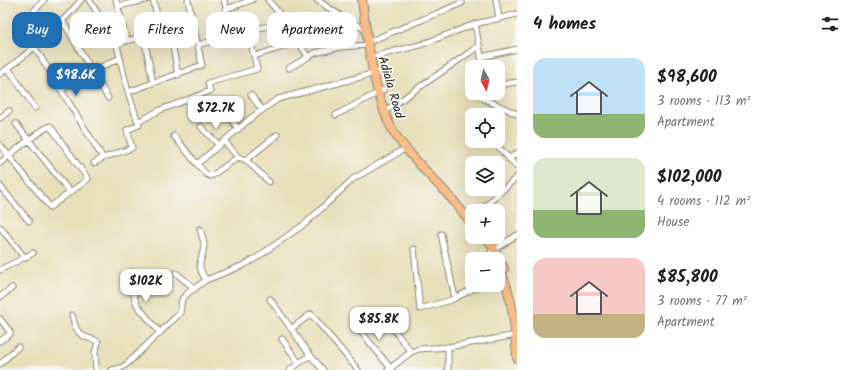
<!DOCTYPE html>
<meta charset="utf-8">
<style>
:root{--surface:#fff;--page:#f6f6f6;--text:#202124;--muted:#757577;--accent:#1f6fb2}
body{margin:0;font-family:Kalam,sans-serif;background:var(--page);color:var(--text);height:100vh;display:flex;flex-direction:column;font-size:15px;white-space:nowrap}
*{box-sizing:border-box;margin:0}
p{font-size:13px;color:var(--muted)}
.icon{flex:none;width:22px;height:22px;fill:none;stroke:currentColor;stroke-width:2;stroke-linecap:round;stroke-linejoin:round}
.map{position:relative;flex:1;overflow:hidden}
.panel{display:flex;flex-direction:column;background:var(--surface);width:340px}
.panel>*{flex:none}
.hud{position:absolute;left:12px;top:12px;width:380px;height:36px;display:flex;gap:8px}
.needle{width:26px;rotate:172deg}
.buttons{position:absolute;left:465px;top:60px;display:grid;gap:8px}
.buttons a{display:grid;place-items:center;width:40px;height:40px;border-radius:8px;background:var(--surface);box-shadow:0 4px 16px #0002;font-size:20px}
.price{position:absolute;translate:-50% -34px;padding:0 9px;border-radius:8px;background:#fff;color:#222;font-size:13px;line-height:26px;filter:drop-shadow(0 1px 2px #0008)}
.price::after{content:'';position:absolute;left:50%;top:24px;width:12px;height:9px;margin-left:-6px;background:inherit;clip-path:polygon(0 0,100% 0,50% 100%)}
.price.active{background:var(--accent);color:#fff}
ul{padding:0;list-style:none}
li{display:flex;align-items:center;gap:12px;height:100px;padding:0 16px}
li span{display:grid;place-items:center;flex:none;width:112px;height:80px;border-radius:12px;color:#555}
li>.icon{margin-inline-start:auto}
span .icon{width:48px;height:48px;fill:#fffc;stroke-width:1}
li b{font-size:17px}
h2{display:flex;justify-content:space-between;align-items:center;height:48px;padding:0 16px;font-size:17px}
.pill{padding:0 14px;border-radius:12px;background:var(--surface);box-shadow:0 4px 16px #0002;font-size:14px;line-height:36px}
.pill.active{background:var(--accent);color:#fff}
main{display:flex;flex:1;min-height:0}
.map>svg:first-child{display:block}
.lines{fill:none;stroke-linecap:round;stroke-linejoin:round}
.street-casing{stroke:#8a8674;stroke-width:7}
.primary-casing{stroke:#8a8674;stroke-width:10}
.street{stroke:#fff;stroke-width:5}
.primary{stroke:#f8bd89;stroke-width:8}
.labels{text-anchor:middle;stroke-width:3.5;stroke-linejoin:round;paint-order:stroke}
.street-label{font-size:13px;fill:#2b2b2b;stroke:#f6f6f2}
</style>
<main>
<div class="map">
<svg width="517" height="370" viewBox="0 0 517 370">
<rect width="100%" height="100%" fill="#f6f6f2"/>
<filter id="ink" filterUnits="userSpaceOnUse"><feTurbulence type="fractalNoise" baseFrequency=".025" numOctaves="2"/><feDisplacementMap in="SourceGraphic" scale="8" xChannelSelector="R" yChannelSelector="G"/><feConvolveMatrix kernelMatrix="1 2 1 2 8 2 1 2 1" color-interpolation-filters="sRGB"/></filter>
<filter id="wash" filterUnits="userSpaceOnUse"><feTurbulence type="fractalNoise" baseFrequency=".012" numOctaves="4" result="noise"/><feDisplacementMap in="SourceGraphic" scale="16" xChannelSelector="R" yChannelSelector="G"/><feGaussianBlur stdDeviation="0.9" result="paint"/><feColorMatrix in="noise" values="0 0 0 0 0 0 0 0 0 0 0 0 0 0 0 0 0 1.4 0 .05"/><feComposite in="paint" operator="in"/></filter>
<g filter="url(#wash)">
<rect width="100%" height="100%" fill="#e8e0bc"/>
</g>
<g filter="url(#ink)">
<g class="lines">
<defs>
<path id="street" d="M89,0L116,41L128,92L139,125L127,130L132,148L103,158L94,163
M116,0L127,41
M153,0L162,33
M224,0L233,35
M268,0L284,19L308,57
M317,0L341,16L366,30
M496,0L499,19
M118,6L146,0
M226,9L252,0
M62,20L108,98
M475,24L483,67
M170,31L178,75
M144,37L153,83
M373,40L462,3
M39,42L26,20L44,0
M116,43L194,26
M198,45L259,28L275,25L284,19
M34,46L103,158
M255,56C269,51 284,48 297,41
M376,56L420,45L475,24L517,14
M481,57L517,49
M8,68L35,108
M289,68L315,53L341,47L368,45
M0,74C27,55 61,25 81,0
M498,85L517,82
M61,90L93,71L120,58
M128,92L202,65L188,0
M251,95L262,110
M480,97L517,114
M388,109L479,46
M225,110L238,129
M336,115L383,90
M0,118L9,111
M138,122L160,110L210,91L208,83L257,69L248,31
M16,124L70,192
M201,127L219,145
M174,136L197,164L251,118L278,99L379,72
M224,141L238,157L246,160L269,182
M493,141L517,167
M0,145L50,207L88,179L50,126C34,134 14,152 0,163
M509,159L517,153
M246,160L277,135
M197,164L206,174L210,176L213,175L238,157
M0,186L29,221
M480,211L517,177
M0,227L25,258
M200,229C201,234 204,240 204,245C203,263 194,261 206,280
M441,234L455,298
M414,249L420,309L451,300L481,285
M491,252L517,235
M0,270L33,253
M133,272L132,289L137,305L160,333
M176,273L195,289
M0,297L12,288
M270,299L310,355L323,370
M72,315C75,326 76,334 88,338C92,339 94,339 98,342L95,353L96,370
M0,319L10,332V334L0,341
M354,323L392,370
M291,329L311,314L312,315L358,370
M395,331L411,352
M282,339L299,363
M448,347V370
M0,364L18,347
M112,370L121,368L127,364L180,313L182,299L188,293L206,280L244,265L256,258L306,223L353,179L406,148
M290,370L310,355
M388,370L411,352L419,349L448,347L517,335"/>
<path id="primary" d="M362,0C367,38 374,97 393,131C403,148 419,163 432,178C446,192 460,208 472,224
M486,237L494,249L504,269
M498,266C513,294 515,326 517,358"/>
</defs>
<use href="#street" class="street-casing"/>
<use href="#primary" class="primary-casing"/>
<use href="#street" class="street"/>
<use href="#primary" class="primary"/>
</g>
</g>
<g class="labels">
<g class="street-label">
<text transform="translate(392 87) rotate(74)" y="5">Adiala Road</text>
</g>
</g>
</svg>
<div class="buttons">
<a><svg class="needle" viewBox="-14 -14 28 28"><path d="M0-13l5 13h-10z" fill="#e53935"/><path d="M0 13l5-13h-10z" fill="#757577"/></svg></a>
<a><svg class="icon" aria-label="locate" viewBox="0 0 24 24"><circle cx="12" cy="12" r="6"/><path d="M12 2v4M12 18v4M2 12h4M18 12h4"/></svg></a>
<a><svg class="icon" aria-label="layers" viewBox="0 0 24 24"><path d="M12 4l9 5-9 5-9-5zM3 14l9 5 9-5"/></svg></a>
<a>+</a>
<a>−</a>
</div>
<b class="price active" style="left:76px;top:97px">$98.6K</b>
<b class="price" style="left:216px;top:130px">$72.7K</b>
<b class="price" style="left:146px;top:303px">$102K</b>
<b class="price" style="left:379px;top:341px">$85.8K</b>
<div class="hud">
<a class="pill active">Buy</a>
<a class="pill">Rent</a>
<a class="pill">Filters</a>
<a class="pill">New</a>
<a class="pill">Apartment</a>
</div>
</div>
<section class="panel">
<h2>4 homes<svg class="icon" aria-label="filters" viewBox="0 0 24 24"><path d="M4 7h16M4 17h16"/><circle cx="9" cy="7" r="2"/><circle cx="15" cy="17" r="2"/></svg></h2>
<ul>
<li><span style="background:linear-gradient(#bfe0f5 70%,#8fb573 0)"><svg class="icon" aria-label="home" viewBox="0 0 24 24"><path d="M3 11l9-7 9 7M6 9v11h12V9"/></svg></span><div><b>$98,600</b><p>3 rooms · 113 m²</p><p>Apartment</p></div></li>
<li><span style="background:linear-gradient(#dfe7d0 65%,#8fb573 0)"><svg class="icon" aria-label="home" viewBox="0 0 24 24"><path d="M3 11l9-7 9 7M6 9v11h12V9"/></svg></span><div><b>$102,000</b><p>4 rooms · 112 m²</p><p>House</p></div></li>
<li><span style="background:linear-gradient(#f6c9c9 70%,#c2b280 0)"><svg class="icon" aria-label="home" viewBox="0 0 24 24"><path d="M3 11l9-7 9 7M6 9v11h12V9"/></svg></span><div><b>$85,800</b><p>3 rooms · 77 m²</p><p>Apartment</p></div></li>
</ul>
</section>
</main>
